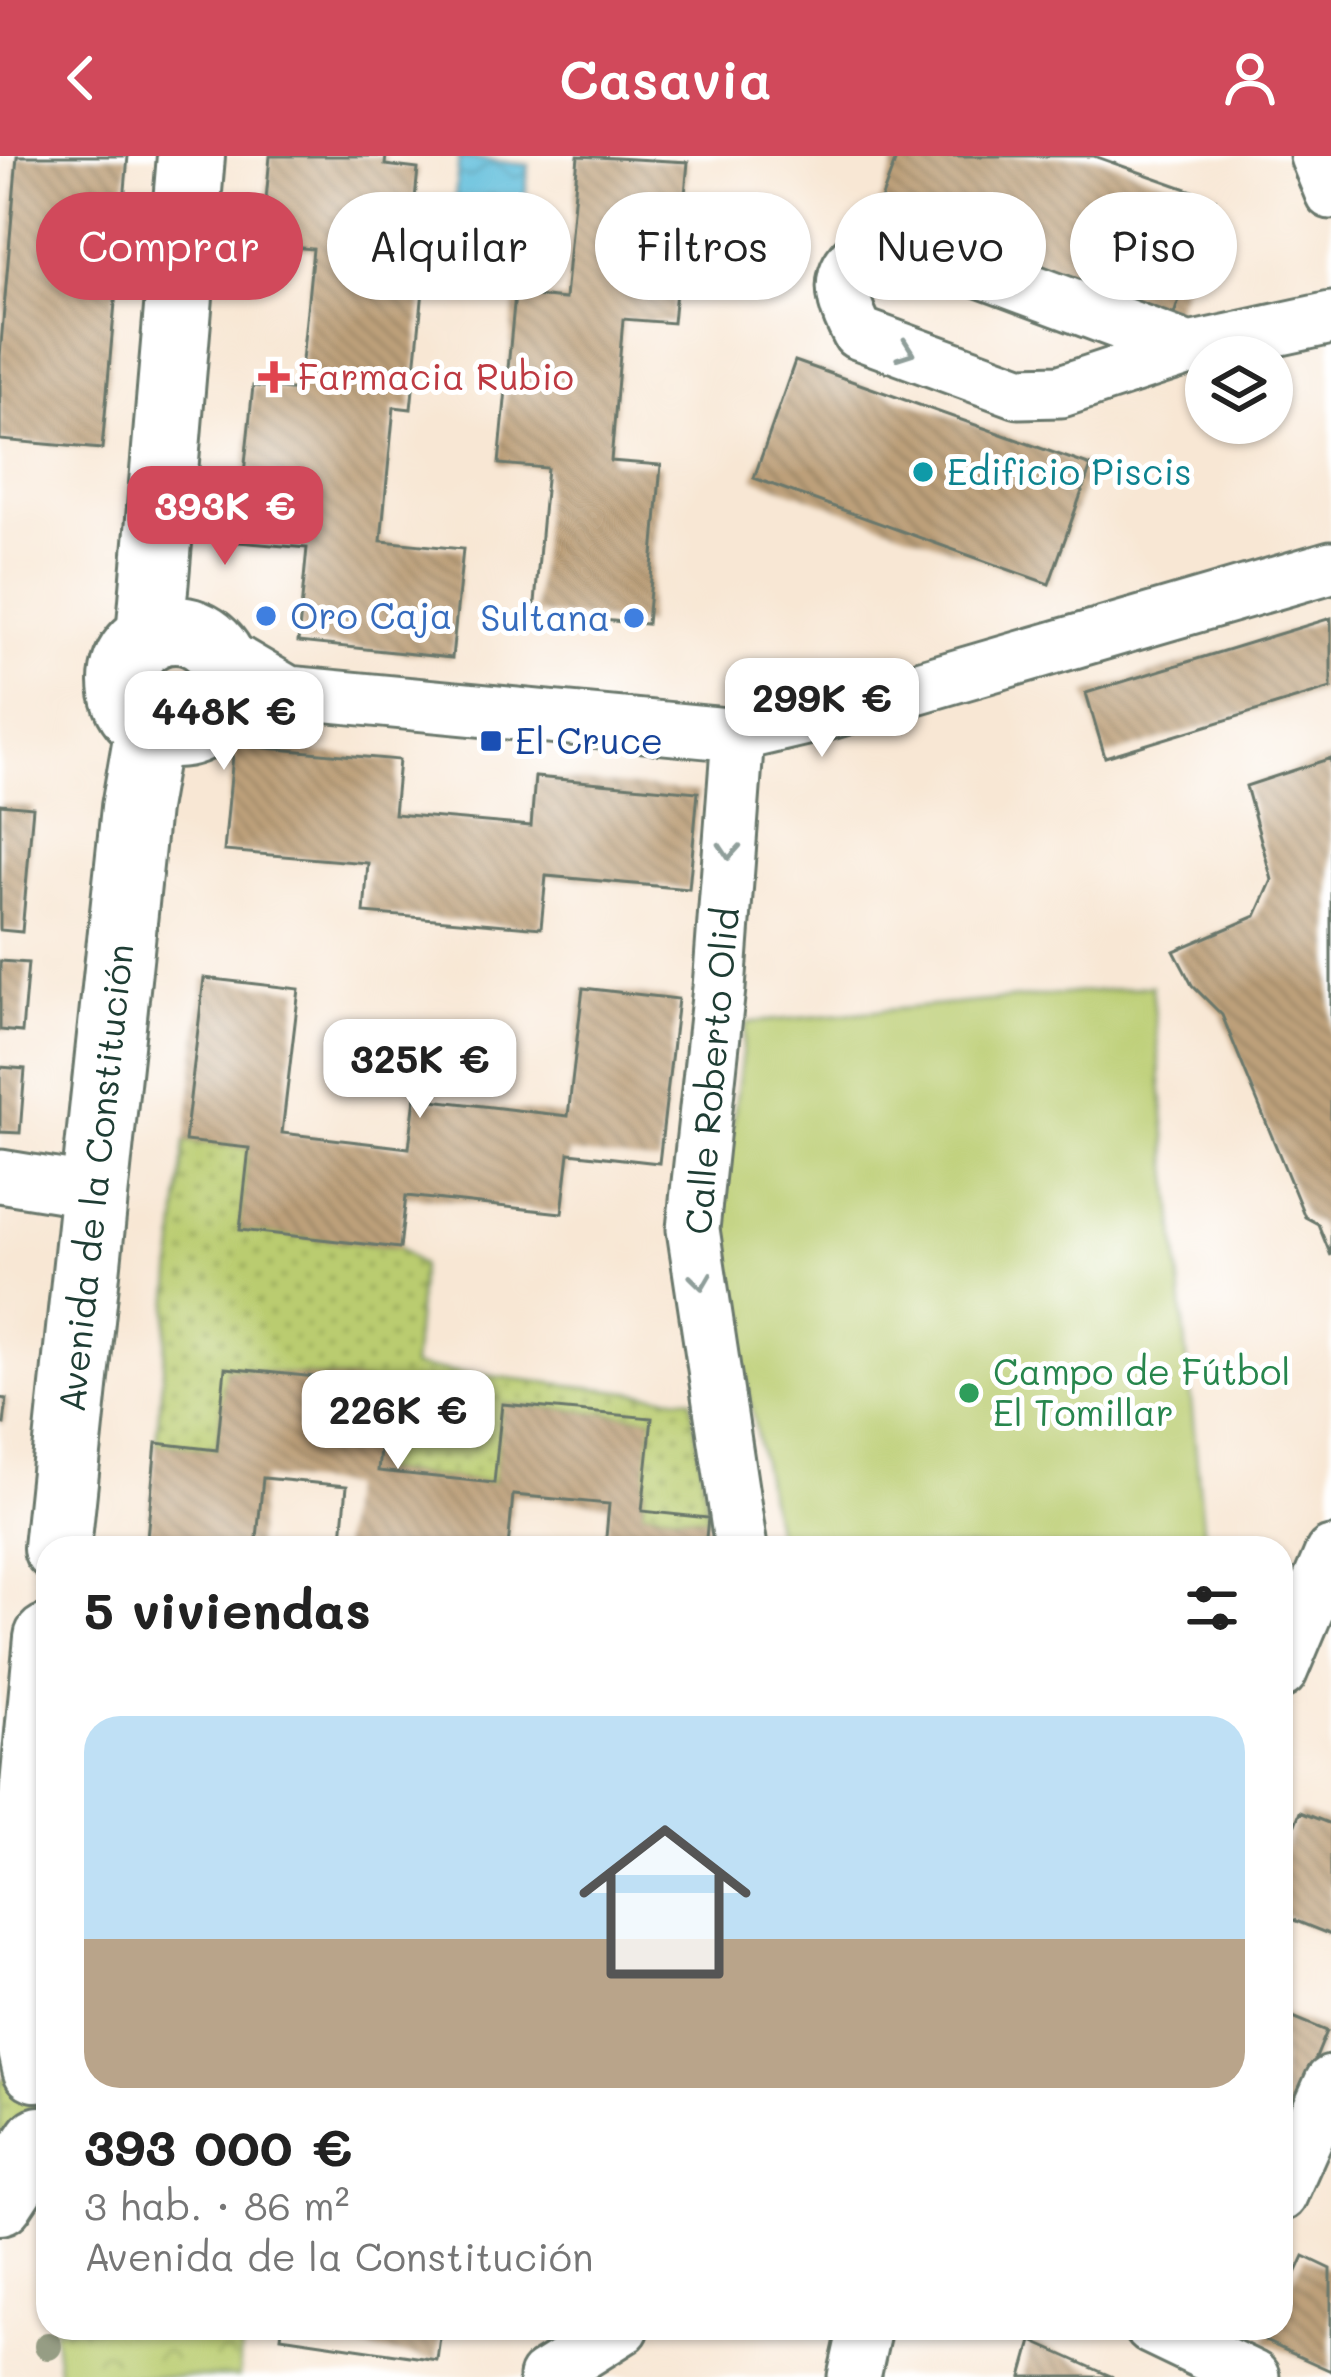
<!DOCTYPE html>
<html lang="es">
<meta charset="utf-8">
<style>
:root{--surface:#fff;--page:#f6f6f6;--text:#222;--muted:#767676;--accent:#d1495b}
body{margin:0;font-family:Mali,sans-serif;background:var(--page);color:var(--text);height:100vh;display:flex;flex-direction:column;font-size:45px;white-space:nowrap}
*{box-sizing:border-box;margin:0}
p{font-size:39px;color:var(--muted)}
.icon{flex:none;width:66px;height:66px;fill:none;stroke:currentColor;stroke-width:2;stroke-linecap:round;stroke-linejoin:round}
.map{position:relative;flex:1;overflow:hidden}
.details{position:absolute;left:36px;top:1380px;width:1257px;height:804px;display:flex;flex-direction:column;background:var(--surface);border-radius:36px;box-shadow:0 3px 9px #0004}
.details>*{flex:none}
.top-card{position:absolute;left:36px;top:36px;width:1260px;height:108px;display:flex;gap:24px}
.buttons{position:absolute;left:1185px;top:180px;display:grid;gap:24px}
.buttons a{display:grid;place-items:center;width:108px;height:108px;border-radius:50%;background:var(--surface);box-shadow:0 3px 9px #0004;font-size:60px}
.price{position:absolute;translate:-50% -102px;padding:0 27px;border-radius:24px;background:#fff;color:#222;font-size:39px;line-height:78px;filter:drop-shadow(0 3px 6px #0008)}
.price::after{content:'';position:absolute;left:50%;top:72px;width:36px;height:27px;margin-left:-18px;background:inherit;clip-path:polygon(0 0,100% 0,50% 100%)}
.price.selected{background:var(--accent);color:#fff}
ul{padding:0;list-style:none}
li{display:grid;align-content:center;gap:24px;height:636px;padding:0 48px}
li span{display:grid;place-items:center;height:372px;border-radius:36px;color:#555}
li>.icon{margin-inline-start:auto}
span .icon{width:216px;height:216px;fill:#fffc;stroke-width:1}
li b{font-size:51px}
h2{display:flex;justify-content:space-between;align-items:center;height:144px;padding:0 48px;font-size:51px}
.pill{padding:0 42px;border-radius:54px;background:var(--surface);box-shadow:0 3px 9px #0004;font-size:42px;line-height:108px}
.pill.selected{background:var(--accent);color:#fff}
header{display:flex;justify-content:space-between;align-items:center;height:156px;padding:0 48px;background:var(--accent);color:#fff;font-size:54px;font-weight:600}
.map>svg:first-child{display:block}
.grass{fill:url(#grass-dots);stroke:#6c8452;stroke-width:3}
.park{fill:url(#park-crowns);stroke:#6c8452;stroke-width:3}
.pitch{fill:#bacc6f;stroke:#6c8452;stroke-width:3}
.water{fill:url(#water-waves);stroke:#3d7c87;stroke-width:3}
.building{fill:url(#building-back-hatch)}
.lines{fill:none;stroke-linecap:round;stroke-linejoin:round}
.minor-casing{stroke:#6b786c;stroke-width:57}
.major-casing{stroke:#6b786c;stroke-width:72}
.minor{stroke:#fff;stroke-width:51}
.major{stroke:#fff;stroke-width:66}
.tree{fill:#969d84}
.oneway{stroke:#8f9e9a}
.health-dot{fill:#e0444e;stroke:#fff;stroke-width:4.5}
.culture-dot{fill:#0f9aa8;stroke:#fff;stroke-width:4.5}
.shop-dot{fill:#3f7fe0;stroke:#fff;stroke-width:4.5}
.transit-dot{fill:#1a4fb4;stroke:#fff;stroke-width:4.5}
.leisure-dot{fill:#2e9e5b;stroke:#fff;stroke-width:4.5}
.labels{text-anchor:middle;stroke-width:10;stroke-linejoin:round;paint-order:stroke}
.health-label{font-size:36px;fill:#be3a42;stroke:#fff;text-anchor:start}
.culture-label{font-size:36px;fill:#0d838f;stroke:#fff;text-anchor:start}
.shop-label{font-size:36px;fill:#366cbe;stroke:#fff;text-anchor:start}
.transit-label{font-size:36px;fill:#164399;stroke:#fff;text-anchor:start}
.street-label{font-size:36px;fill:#1f3d34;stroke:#fff}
.leisure-label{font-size:36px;fill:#27864d;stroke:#fff;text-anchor:start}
</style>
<header><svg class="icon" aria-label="back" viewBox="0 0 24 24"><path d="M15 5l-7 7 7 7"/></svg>Casavia<svg class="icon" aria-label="person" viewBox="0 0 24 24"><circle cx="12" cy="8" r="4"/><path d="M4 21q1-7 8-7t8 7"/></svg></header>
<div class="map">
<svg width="1331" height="2221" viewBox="0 0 1331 2221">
<defs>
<pattern id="grass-dots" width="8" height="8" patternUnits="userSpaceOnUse" patternTransform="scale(3)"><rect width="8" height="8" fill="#bacc6f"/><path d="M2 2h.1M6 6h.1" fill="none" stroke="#97a75c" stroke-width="1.8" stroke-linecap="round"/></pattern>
<pattern id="park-crowns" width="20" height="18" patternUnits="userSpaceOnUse" patternTransform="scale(3)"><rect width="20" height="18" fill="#bacc6f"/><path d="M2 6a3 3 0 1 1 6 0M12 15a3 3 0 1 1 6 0" fill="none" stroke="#97a75c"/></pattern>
<pattern id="water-waves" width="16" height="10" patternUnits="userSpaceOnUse" patternTransform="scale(3)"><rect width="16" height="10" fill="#5bbcda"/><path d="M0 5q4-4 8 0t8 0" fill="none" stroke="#4b9ab2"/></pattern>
<pattern id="building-back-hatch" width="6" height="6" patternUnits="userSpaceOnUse" patternTransform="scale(3)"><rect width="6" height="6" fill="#bda07a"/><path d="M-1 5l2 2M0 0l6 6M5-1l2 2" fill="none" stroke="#998465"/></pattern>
</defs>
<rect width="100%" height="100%" fill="#fff"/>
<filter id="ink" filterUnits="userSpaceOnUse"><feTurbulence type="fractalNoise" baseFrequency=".00833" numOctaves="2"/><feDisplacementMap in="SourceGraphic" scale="24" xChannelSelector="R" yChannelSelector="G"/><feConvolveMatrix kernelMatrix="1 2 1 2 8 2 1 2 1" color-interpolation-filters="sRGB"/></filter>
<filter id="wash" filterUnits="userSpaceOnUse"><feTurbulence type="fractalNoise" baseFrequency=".004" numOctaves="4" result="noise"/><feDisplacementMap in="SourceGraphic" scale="48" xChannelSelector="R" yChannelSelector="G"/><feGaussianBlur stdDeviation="2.7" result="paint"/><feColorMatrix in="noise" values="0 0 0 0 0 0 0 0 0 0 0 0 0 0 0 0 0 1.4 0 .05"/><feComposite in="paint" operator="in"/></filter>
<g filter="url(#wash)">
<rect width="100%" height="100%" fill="#f8e7d4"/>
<path class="grass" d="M185,985L249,992L240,1074L400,1092L421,1109L412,1211L691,1243L708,1362L642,1355L651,1262L503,1248L494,1327L378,1315L386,1228L226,1212L217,1294L156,1287Z
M8,1920L48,1933V1973L5,1985L0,1981V1925Z"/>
<path class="park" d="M53,2172H242L239,2221H59Z"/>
<path class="pitch" d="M1152,830L1205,1392H779L718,1082L746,867Z"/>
<path class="water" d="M459,1L529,9L522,61L466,54L467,44L455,42Z"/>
<g id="blocks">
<path class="building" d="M17,0H128L102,293L0,284V200Z
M270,0H386L385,9L418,13L411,83L428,85L411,253L394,251L381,385L463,393L452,502L298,486L307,392L237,386L253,230L299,235L313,93L262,88Z
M578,0L688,6L673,167L623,163L611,305L661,309L647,468L534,458L547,312L499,308L515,138L565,143Z
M897,0H1094L1215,43L1173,161L877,55Z
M795,205L1091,310L1049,428L754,322Z
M1331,462V532L1105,601L1086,537Z
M234,589L399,604L394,658L531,670L535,621L698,636L689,733L546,720L541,772L364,757L368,707L224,695Z
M1331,602V1100L1318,1068L1305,1061L1222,859L1192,829L1174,795L1256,760L1272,724L1246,630Z
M0,648L33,651L22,776L0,774Z
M0,805L28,807L22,876L0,874Z
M204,822L299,833L282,977L409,992L415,942L568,960L583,832L678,843L659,1007L569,997L562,1057L406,1040L400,1092L240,1074L249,992L185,985Z
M0,911L25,913L20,977L0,976Z
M225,1212L386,1228L378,1315L494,1327L502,1248L652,1262L642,1355L708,1362L705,1392H605L609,1348L513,1339L508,1392H341L347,1330L263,1322L256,1392H146L156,1287L217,1294Z
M0,1242L7,1243L4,1268L0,1267Z
M1300,1656L1331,1668V1779L1281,1759V1703Z
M1281,1856L1327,1875L1288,1970L1281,1968Z
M1304,2100L1331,2113V2215L1265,2185L1271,2172H1281V2150Z
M282,2172H441L437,2204L281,2181Z
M1032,2185L1099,2215L1113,2221H1022Z"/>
</g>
</g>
<g filter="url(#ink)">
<use href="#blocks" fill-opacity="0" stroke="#6b786c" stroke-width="3"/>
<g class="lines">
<defs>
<path id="minor" d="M1316,0L1331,37
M1189,193L889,81C837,104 833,129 858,177L1019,236L1061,235L1189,193L1331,162
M218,495L288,536L738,579L823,559L1331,411
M210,565L288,536
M738,579L719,832L693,1073L741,1392
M0,1020L93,1035
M1281,1516L1331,1397
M1281,2039L1331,1926
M1151,2172L1253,2221
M545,2221L623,2172
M854,2221L865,2172"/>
<path id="major" d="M123 526a52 52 0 1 1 104 0a52 52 0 1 1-104 0Z
M150,480L191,0
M57,1392L135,652L149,571
M36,1912L16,1821L48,1482
M0,2045L40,1984"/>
</defs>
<use href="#minor" class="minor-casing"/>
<use href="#major" class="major-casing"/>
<use href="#minor" class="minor"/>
<use href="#major" class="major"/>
</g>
<circle class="tree" cx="48" cy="2190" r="14"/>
<defs><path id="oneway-chevron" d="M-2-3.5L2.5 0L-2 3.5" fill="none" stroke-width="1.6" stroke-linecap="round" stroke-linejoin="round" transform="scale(3)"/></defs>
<g class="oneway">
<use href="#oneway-chevron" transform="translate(906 195) rotate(20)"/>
<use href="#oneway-chevron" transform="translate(729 695) rotate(94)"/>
<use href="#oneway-chevron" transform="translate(701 1125) rotate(82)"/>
</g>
</g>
<path class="health-dot" d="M268 203h12v12h12v12h-12v12h-12v-12h-12v-12h12z"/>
<circle class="culture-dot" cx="923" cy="316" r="12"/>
<g class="shop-dot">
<circle cx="266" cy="460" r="12"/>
<circle cx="634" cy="462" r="12"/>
</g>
<rect class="transit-dot" x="479" y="573" width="24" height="24" rx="6"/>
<circle class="leisure-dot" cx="969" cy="1237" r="12"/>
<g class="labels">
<g class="health-label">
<text x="298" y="234">Farmacia Rubio</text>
</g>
<g class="culture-label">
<text x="947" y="329">Edificio Piscis</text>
</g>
<g class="shop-label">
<text x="290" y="473">Oro Caja</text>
<text x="610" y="475" text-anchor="end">Sultana</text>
</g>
<g class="transit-label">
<text x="515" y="598">El Cruce</text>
</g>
<g class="street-label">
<text transform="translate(712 915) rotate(-85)" y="13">Calle Roberto Olid</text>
<text transform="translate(96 1022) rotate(-84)" y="13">Avenida de la Constitución</text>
</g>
<g class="leisure-label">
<text x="993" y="1229">Campo de Fútbol<tspan x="993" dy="41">El Tomillar</tspan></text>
</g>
</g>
</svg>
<div class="buttons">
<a><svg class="icon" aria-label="layers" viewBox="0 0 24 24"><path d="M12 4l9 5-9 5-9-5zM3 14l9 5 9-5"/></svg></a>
</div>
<b class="price selected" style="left:225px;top:412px">393K €</b>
<b class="price" style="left:822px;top:604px">299K €</b>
<b class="price" style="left:224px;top:617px">448K €</b>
<b class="price" style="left:420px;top:965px">325K €</b>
<b class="price" style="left:398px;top:1316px">226K €</b>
<div class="top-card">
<a class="pill selected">Comprar</a>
<a class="pill">Alquilar</a>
<a class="pill">Filtros</a>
<a class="pill">Nuevo</a>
<a class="pill">Piso</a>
</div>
<section class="details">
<h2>5 viviendas<svg class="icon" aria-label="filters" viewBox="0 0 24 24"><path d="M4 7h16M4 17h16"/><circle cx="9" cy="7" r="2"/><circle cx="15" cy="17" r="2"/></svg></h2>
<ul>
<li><span style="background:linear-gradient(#bfe0f5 60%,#b9a48a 0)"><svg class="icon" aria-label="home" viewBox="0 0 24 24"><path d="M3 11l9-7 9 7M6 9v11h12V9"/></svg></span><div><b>393 000 €</b><p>3 hab. · 86 m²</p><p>Avenida de la Constitución</p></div></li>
</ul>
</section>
</div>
